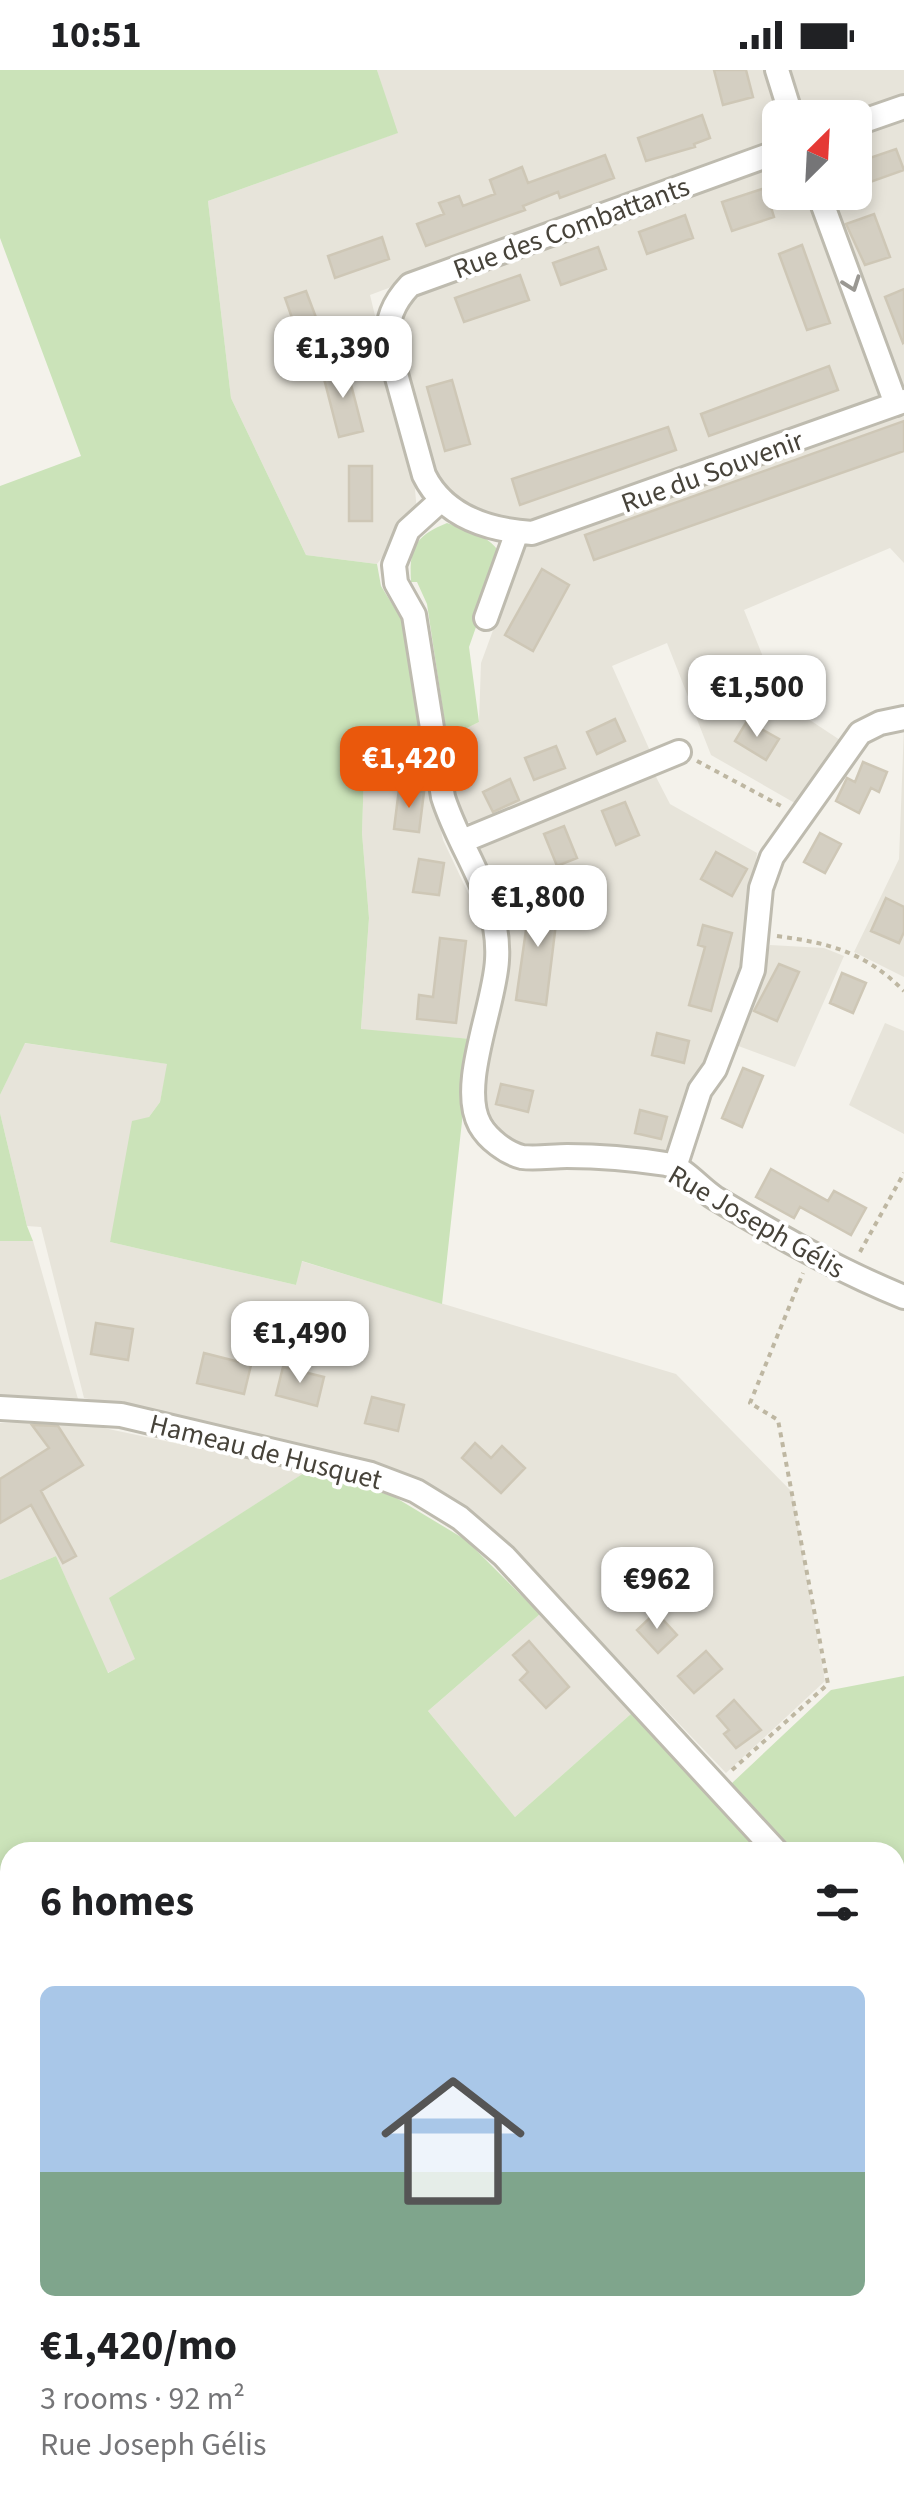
<!DOCTYPE html>
<meta charset="utf-8">
<style>
:root{--surface:#fff;--page:#f2f2f2;--text:#202124;--muted:#757577;--accent:#ea580c}
body{margin:0;font-family:"Source Sans 3",sans-serif;background:var(--page);color:var(--text);height:100vh;display:flex;flex-direction:column;font-size:38px;white-space:nowrap}
*{box-sizing:border-box;margin:0}
p{font-size:32px;color:var(--muted)}
.icon{flex:none;width:55px;height:55px;fill:none;stroke:currentColor;stroke-width:2;stroke-linecap:round;stroke-linejoin:round}
.map{position:relative;flex:1;overflow:hidden}
.sheet{position:absolute;left:0px;top:1772px;width:905px;height:672px;display:flex;flex-direction:column;background:var(--surface);border-radius:30px 30px 0 0;box-shadow:0 5px 15px #0003}
.sheet>*{flex:none}
.needle{width:65px;rotate:24deg}
.fabs{position:absolute;left:762px;top:30px;display:grid;gap:20px}
.fabs a{display:grid;place-items:center;width:110px;height:110px;border-radius:15px;background:var(--surface);box-shadow:0 5px 15px #0003;font-size:50px}
.price{position:absolute;translate:-50% -85px;padding:0 22px;border-radius:20px;background:#fff;color:#222;font-size:32px;line-height:65px;filter:drop-shadow(0 2px 5px #0008)}
.price::after{content:'';position:absolute;left:50%;top:60px;width:30px;height:22px;margin-left:-15px;background:inherit;clip-path:polygon(0 0,100% 0,50% 100%)}
.price.on{background:var(--accent);color:#fff}
ul{padding:0;list-style:none}
li{display:grid;align-content:center;gap:20px;height:530px;padding:0 40px}
li span{display:grid;place-items:center;height:310px;border-radius:15px;color:#555}
li>.icon{margin-inline-start:auto}
span .icon{width:180px;height:180px;fill:#fffc;stroke-width:1}
li b{font-size:42px}
h2{display:flex;justify-content:space-between;align-items:center;height:120px;padding:0 40px;font-size:42px}
.status{display:flex;justify-content:space-between;align-items:center;height:70px;padding:0 50px;background:var(--surface);direction:ltr}
.status svg{height:28px;fill:currentColor}
.map>svg:first-child{display:block}
.residential{fill:#e7e4da}
.education{fill:#ebe8d7}
.green{fill:#cbe3b9}
.building{fill:#d4cfc2;stroke:#cec7b6;stroke-width:2.5}
.lines{fill:none;stroke-linecap:round;stroke-linejoin:round}
.minor-casing{stroke:#bebbaf;stroke-width:28}
.path{stroke:#beb7a2;stroke-width:4;stroke-dasharray:5 5;stroke-linecap:butt}
.minor{stroke:#fff;stroke-width:22}
.oneway{stroke:#9a9893}
.labels{text-anchor:middle;stroke-width:8;stroke-linejoin:round;paint-order:stroke}
.street-label{font-size:28px;fill:#47433a;stroke:#fff}
</style>
<div class="status"><b>10:51</b><svg viewBox="0 0 49 12"><path d="M0 12V9h3v3zM5 12V6h3v6zM10 12V3h3v9zM15 12V0h3v12zM26 1h20v11H26zM47 4h2v5h-2z"/></svg></div>
<div class="map">
<svg width="904" height="2443" viewBox="0 0 904 2443">
<rect width="100%" height="100%" fill="#f4f2eb"/>
<path class="residential" d="M377,0H771L785,47L780,48V71L370,225L414,408L417,442L377,494L306,485L231,328L208,131L397,63Z
M787,0H904V31L855,48L800,47Z
M904,45V320L900,322L826,123L855,122V64Z
M780,89V122L805,123L883,330L537,455L497,452L445,422L426,386L394,258L421,215Z
M904,339V493L890,478L744,540L781,631L843,672L800,736L711,685L667,573L612,596L651,683L481,755L460,750L447,668L479,652L481,593L525,473Z
M904,657V907L854,882L899,789Z
M422,670L443,770L481,850L485,892L471,969L361,960L369,848L362,763L365,672Z
M654,703L670,734L757,783L743,899L672,1090L514,1076L485,1039L484,994L507,880L475,774Z
M770,875L824,878L844,886L795,997L733,974Z
M885,953L904,961V1064L849,1035Z
M24,973L168,994L160,1032L149,1047L110,1172L296,1215L301,1191L676,1304L792,1422L825,1611L726,1703L526,1493L452,1432L372,1393L84,1328L41,1157L27,1156L0,1043V1025Z
M0,1171H33L78,1329L0,1331Z
M66,1350L307,1401L110,1528L136,1589L107,1603L56,1486L0,1510V1353Z
M540,1544L632,1643L515,1747L428,1641Z"/>
<path class="education" d="M895,1892L904,1897V2306L895,2305Z"/>
<path class="green" d="M0,0H377L398,63L208,131L231,328L306,485L377,494L381,516L402,550L422,670L365,672L362,763L369,848L361,959L471,969L442,1234L302,1191L296,1215L110,1172L132,1051L149,1047L160,1032L167,994L25,973L0,1025V416L81,386L0,168Z
M447,453C466,460 493,466 501,486L469,577L479,652L447,668L427,534L417,512H411C409,478 415,466 447,453Z
M0,1043L27,1156L33,1171H0Z
M307,1401L393,1426L466,1470L540,1544L428,1641L515,1747L632,1643L766,1782H10V2297L0,2299V1510L56,1486L108,1603L135,1589L109,1528Z
M904,1606V1876L895,1871V1782H794L731,1714L831,1620Z
M895,2305L904,2306V2443H234L233,2435H895Z
M10,2324V2435H187L189,2443H0V2326Z"/>
<path class="building" d="M714,0H746L753,27L723,35Z
M702,45L710,68L694,74L695,77L646,91L638,68Z
M896,79L904,100L862,115L855,93Z
M605,85L614,108L560,128L558,122L523,136L525,140L426,176L417,154L444,144L439,133L459,126L463,136L495,124L490,110L522,97L528,113Z
M765,118L774,147L732,161L722,132Z
M874,144L890,187L865,195L846,154Z
M685,145L693,168L647,184L639,162Z
M382,167L389,189L335,208L328,186Z
M802,175L830,253L807,260L779,184Z
M598,177L606,199L561,215L553,193Z
M520,205L529,230L464,252L455,228Z
M904,219V272L903,273L885,227Z
M306,221L326,274L304,282L285,228Z
M346,295L363,361L339,367L322,301Z
M829,296L838,320L709,366L701,344Z
M452,310L470,374L445,381L427,317Z
M904,351V381L594,490L585,465Z
M668,357L676,380L520,435L512,409Z
M349,396H372V451H349Z
M542,499L569,515L533,581L505,565Z
M727,599L735,619L705,632L697,612Z
M615,649L625,671L597,684L587,662Z
M747,651L779,669L766,690L735,671Z
M556,676L565,698L534,710L525,688Z
M863,692L887,702L879,722L871,718L859,743L836,731L847,708L855,712Z
M510,709L519,730L493,742L483,722Z
M399,719L424,722L419,762L394,759Z
M625,732L639,765L616,775L602,741Z
M564,756L577,788L557,796L544,764Z
M820,763L841,774L825,803L804,792Z
M716,782L747,799L732,826L701,809Z
M419,789L444,793L439,825L413,822Z
M531,825L559,829L546,935L516,930Z
M886,828L904,837V862L899,873L871,861Z
M703,855L732,863L711,941L689,935L705,877L698,875Z
M440,868L466,871L456,953L417,949L419,925L433,927Z
M779,894L799,902L777,951L754,941Z
M842,903L866,913L853,943L830,933Z
M657,963L689,971L684,993L652,985Z
M743,998L763,1006L742,1057L722,1048Z
M501,1014L533,1021L528,1042L496,1034Z
M640,1040L667,1047L661,1069L635,1063Z
M771,1099L828,1131L834,1121L866,1138L851,1165L800,1137L794,1148L756,1127Z
M96,1253L133,1259L128,1290L91,1284Z
M204,1283L251,1295L244,1324L197,1313Z
M283,1297L324,1307L317,1336L276,1325Z
M372,1327L404,1335L398,1361L365,1353Z
M32,1355L58,1356L83,1395L41,1421L76,1486L63,1493L31,1435L0,1453V1409L49,1378Z
M475,1373L491,1388L502,1376L525,1398L501,1423L462,1388Z
M656,1542L677,1565L658,1583L637,1560Z
M529,1571L569,1617L546,1638L520,1610L528,1602L513,1585Z
M706,1581L722,1599L694,1623L678,1606Z
M734,1630L761,1660L736,1678L724,1664L729,1660L717,1646Z"/>
<g class="lines">
<defs>
<path id="minor" d="M777,0L792,48
M855,54L904,37
M780,81L410,215C393,233 386,250 388,275L424,405C444,446 488,460 532,463L904,331
M818,122L896,334
M440,431L408,460L394,495L396,513L414,545L443,727C460,782 501,828 497,890C495,935 458,1016 480,1055C488,1069 506,1083 522,1087C536,1089 553,1086 567,1086C600,1086 634,1089 666,1094C685,1098 699,1118 715,1128C777,1165 837,1200 904,1227
M486,548L517,462
M465,770L679,682
M675,1097L700,1020L715,999L753,900L761,818L772,787L860,663L880,653L904,648
M0,1338L121,1345L371,1404L416,1421L460,1448L504,1486L777,1782
M895,1884L904,1887"/>
</defs>
<use href="#minor" class="minor-casing"/>
<path class="path" d="M697,691L781,736
M777,866C829,873 865,882 904,921
M860,1182L904,1103
M732,1700L828,1614L778,1350L750,1333L803,1203"/>
<use href="#minor" class="minor"/>
</g>
<defs><path id="oneway-chevron" d="M-2-3.5L2.5 0L-2 3.5" fill="none" stroke-width="1.6" stroke-linecap="round" stroke-linejoin="round" transform="scale(2.5)"/></defs>
<use class="oneway" href="#oneway-chevron" transform="translate(852 214) rotate(70)"/>
<g class="labels">
<g class="street-label">
<text transform="translate(571 157) rotate(-20)" y="10">Rue des Combattants</text>
<text transform="translate(712 401) rotate(-20)" y="10">Rue du Souvenir</text>
<text transform="translate(757 1151) rotate(30)" y="10">Rue Joseph Gélis</text>
<text transform="translate(266 1381) rotate(14)" y="10">Hameau de Husquet</text>
</g>
</g>
</svg>
<div class="fabs">
<a><svg class="needle" viewBox="-14 -14 28 28"><path d="M0-13l5 13h-10z" fill="#e53935"/><path d="M0 13l5-13h-10z" fill="#757577"/></svg></a>
</div>
<b class="price" style="left:343px;top:331px">€1,390</b>
<b class="price" style="left:757px;top:670px">€1,500</b>
<b class="price on" style="left:409px;top:741px">€1,420</b>
<b class="price" style="left:538px;top:880px">€1,800</b>
<b class="price" style="left:300px;top:1316px">€1,490</b>
<b class="price" style="left:657px;top:1562px">€962</b>
<section class="sheet">
<h2>6 homes<svg class="icon" aria-label="filters" viewBox="0 0 24 24"><path d="M4 7h16M4 17h16"/><circle cx="9" cy="7" r="2"/><circle cx="15" cy="17" r="2"/></svg></h2>
<ul>
<li><span style="background:linear-gradient(#a9c7e8 60%,#7fa58c 0)"><svg class="icon" aria-label="home" viewBox="0 0 24 24"><path d="M3 11l9-7 9 7M6 9v11h12V9"/></svg></span><div><b>€1,420/mo</b><p>3 rooms · 92 m²</p><p>Rue Joseph Gélis</p></div></li>
</ul>
</section>
</div>
